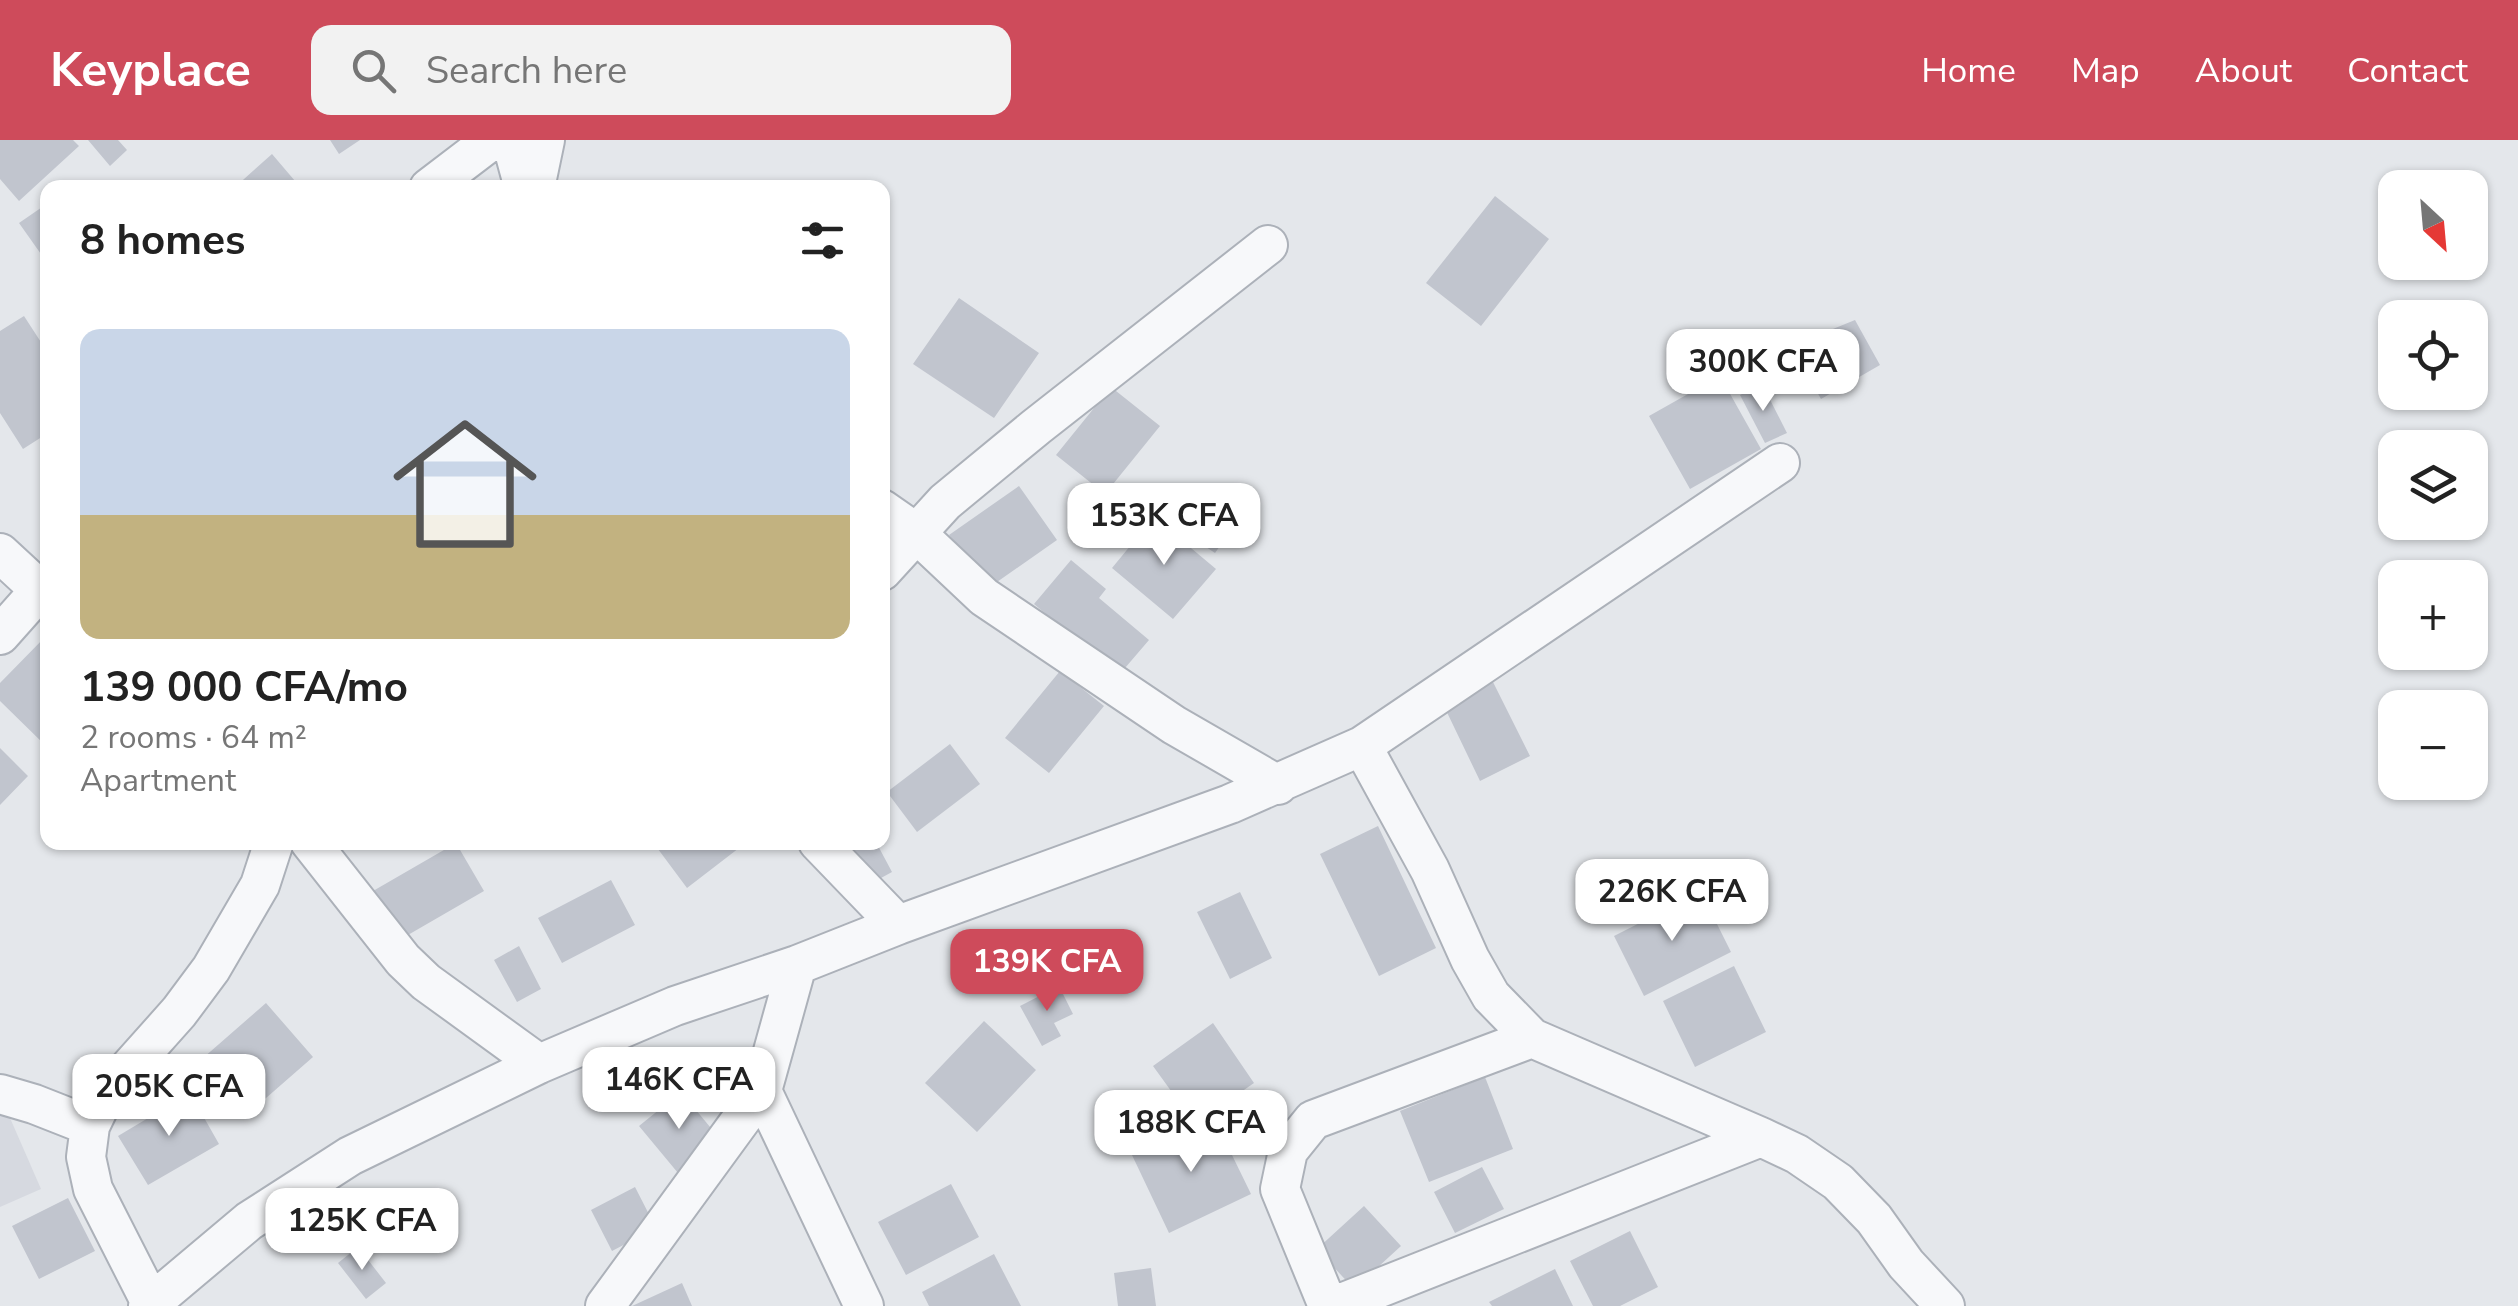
<!DOCTYPE html>
<meta charset="utf-8">
<style>
:root{--surface:#fff;--page:#f2f2f2;--text:#222;--muted:#767676;--line:#e0e0e0;--accent:#ce4b5b}
body{margin:0;font-family:"Nunito Sans",sans-serif;background:var(--page);color:var(--text);height:100vh;display:flex;flex-direction:column;font-size:38px;white-space:nowrap}
*{box-sizing:border-box;margin:0}
p{font-size:32px;color:var(--muted)}
.icon{flex:none;width:55px;height:55px;fill:none;stroke:currentColor;stroke-width:2;stroke-linecap:round;stroke-linejoin:round}
.map{position:relative;flex:1;overflow:hidden}
.details{position:absolute;left:40px;top:40px;width:850px;height:670px;display:flex;flex-direction:column;background:var(--surface);border-radius:20px;box-shadow:0 2px 8px #0004}
.details>*{flex:none}
.needle{width:65px;rotate:154deg}
.buttons{position:absolute;left:2378px;top:30px;display:grid;gap:20px}
.buttons a{display:grid;place-items:center;width:110px;height:110px;border-radius:20px;background:var(--surface);box-shadow:0 2px 8px #0004;font-size:50px}
.price{position:absolute;translate:-50% -85px;padding:0 22px;border-radius:20px;background:#fff;color:#222;font-size:32px;line-height:65px;filter:drop-shadow(0 2px 5px #0008)}
.price::after{content:'';position:absolute;left:50%;top:60px;width:30px;height:22px;margin-left:-15px;background:inherit;clip-path:polygon(0 0,100% 0,50% 100%)}
.price.active{background:var(--accent);color:#fff}
ul{padding:0;list-style:none}
li{display:grid;align-content:center;gap:20px;height:530px;padding:0 40px}
li+li{border-top:2px solid var(--line)}
li span{display:grid;place-items:center;height:310px;border-radius:20px;color:#555}
li>.icon{margin-inline-start:auto}
span .icon{width:180px;height:180px;fill:#fffc;stroke-width:1}
li b{font-size:42px}
h2{display:flex;justify-content:space-between;align-items:center;height:120px;padding:0 40px;font-size:42px}
header{display:flex;align-items:center;gap:60px;box-sizing:border-box;height:140px;padding:0 50px;background:var(--accent);color:#fff}
header strong{font-size:48px}
nav{display:flex;gap:55px;margin-inline-start:auto;font-size:35px}
.search{width:700px;height:90px;background:var(--page);display:flex;align-items:center;gap:25px;box-sizing:border-box;padding:0 35px;border-radius:20px;color:var(--muted);font-size:38px}
.map>svg:first-child{display:block}
.built{fill:#d6d9e0}
.building{fill:#c1c5ce}
.lines{fill:none;stroke-linecap:round;stroke-linejoin:round}
.street-casing{stroke:#acb1b9;stroke-width:42}
.street{stroke:#f7f8fa;stroke-width:38}
</style>
<header>
<strong>Keyplace</strong>
<div class="search"><svg class="icon" aria-label="search" viewBox="0 0 24 24"><circle cx="10" cy="10" r="6"/><path d="M15 15l6 6"/></svg>Search here</div>
<nav><a>Home</a><a>Map</a><a>About</a><a>Contact</a></nav>
</header>
<div class="map">
<svg width="2518" height="1166" viewBox="0 0 2518 1166">
<rect width="100%" height="100%" fill="#e4e7eb"/>
<path class="built" d="M0,955L41,1049L0,1067Z"/>
<path class="building" d="M0,0H73L79,6L19,61L0,39Z
M88,0H118L127,10L110,26Z
M330,0H360L339,14Z
M272,14L301,48H234Z
M1495,56L1549,99L1481,186L1426,143Z
M48,63V124L19,83Z
M959,158L1039,213L994,278L913,224Z
M24,176L48,213V293L23,309L0,273V191Z
M1855,180L1880,225L1821,259L1791,206Z
M1720,236L1761,309L1690,349L1649,276Z
M1762,244L1787,293L1765,303L1740,255Z
M1111,247L1160,286L1105,354L1056,315Z
M1019,346L1057,400L987,449L949,395Z
M1194,362L1232,389L1215,413L1176,387Z
M1154,377L1216,429L1173,479L1112,428Z
M1071,420L1106,449L1099,458L1149,500L1119,535L1034,464Z
M46,496L48,498V608L0,561V543Z
M1060,531L1104,566L1049,633L1005,598Z
M1491,538L1530,616L1480,641L1442,562Z
M950,604L980,644L917,692L887,652Z
M0,608L28,636L0,665Z
M1378,686L1436,808L1379,836L1320,714Z
M658,702H735L739,708L687,748L655,705Z
M859,702H876L892,732L870,744L851,706Z
M456,703L484,751L401,799L373,751Z
M611,740L635,785L562,823L538,778Z
M1240,752L1272,818L1230,839L1197,772Z
M1701,752L1731,812L1644,856L1614,796Z
M519,806L541,849L517,862L494,820Z
M1734,826L1766,892L1695,927L1663,861Z
M1059,846L1073,874L1054,883L1061,896L1042,906L1020,866Z
M266,863L313,917L243,978L195,925Z
M984,881L1036,930L977,992L925,943Z
M1213,883L1254,943L1195,984L1153,926Z
M1485,937L1513,1009L1429,1042L1400,971Z
M681,952L720,999L678,1033L639,986Z
M190,953L219,1004L148,1045L118,996Z
M1213,976L1251,1054L1169,1093L1132,1015Z
M1482,1027L1504,1069L1455,1093L1434,1052Z
M951,1044L979,1097L906,1135L878,1082Z
M635,1047L656,1088L612,1111L591,1070Z
M68,1058L95,1111L39,1139L12,1086Z
M1364,1066L1401,1106L1354,1149L1317,1109Z
M1630,1091L1658,1147L1620,1166H1593L1570,1121Z
M358,1107L386,1143L366,1159L338,1123Z
M994,1114L1021,1166H929L922,1152Z
M1151,1128L1156,1166H1118L1114,1133Z
M1555,1129L1573,1166H1492L1489,1162Z
M682,1143L692,1166H632Z"/>
<g class="lines">
<defs>
<path id="street" d="M511,0L524,48
M429,48L492,0
M535,48L545,0
M882,369L915,392L984,457L1174,585L1278,645
M0,413L40,450L0,495
M882,431L945,362L1036,287L1268,105
M1362,606L1430,730L1470,819L1491,856L1532,898L1761,997
M310,702L403,820L426,842L539,924
M818,702L898,785
M762,951L864,1166
M0,954L34,964L90,986
M151,1163L93,1049L86,1017L90,986L105,955L179,872L211,829L260,745L274,702
M148,1166L249,1081L350,1016L539,924L675,866L797,825L898,785L1230,664L1362,606L1780,323
M605,1166L762,951L797,825
M1328,1166L1280,1049L1288,1011L1313,980L1532,898
M1334,1166L1761,997L1797,1014L1838,1042L1874,1079L1906,1124L1945,1166"/>
</defs>
<use href="#street" class="street-casing"/>
<use href="#street" class="street"/>
</g>
</svg>
<div class="buttons">
<a><svg class="needle" viewBox="-14 -14 28 28"><path d="M0-13l5 13h-10z" fill="#e53935"/><path d="M0 13l5-13h-10z" fill="#767676"/></svg></a>
<a><svg class="icon" aria-label="locate" viewBox="0 0 24 24"><circle cx="12" cy="12" r="6"/><path d="M12 2v4M12 18v4M2 12h4M18 12h4"/></svg></a>
<a><svg class="icon" aria-label="layers" viewBox="0 0 24 24"><path d="M12 4l9 5-9 5-9-5zM3 14l9 5 9-5"/></svg></a>
<a>+</a>
<a>−</a>
</div>
<b class="price" style="left:1763px;top:274px">300K CFA</b>
<b class="price" style="left:1164px;top:428px">153K CFA</b>
<b class="price" style="left:1672px;top:804px">226K CFA</b>
<b class="price active" style="left:1047px;top:874px">139K CFA</b>
<b class="price" style="left:679px;top:992px">146K CFA</b>
<b class="price" style="left:169px;top:999px">205K CFA</b>
<b class="price" style="left:1191px;top:1035px">188K CFA</b>
<b class="price" style="left:362px;top:1133px">125K CFA</b>
<section class="details">
<h2>8 homes<svg class="icon" aria-label="filters" viewBox="0 0 24 24"><path d="M4 7h16M4 17h16"/><circle cx="9" cy="7" r="2"/><circle cx="15" cy="17" r="2"/></svg></h2>
<ul>
<li><span style="background:linear-gradient(#c9d6e8 60%,#c2b280 0)"><svg class="icon" aria-label="home" viewBox="0 0 24 24"><path d="M3 11l9-7 9 7M6 9v11h12V9"/></svg></span><div><b>139 000 CFA/mo</b><p>2 rooms · 64 m²</p><p>Apartment</p></div></li>
</ul>
</section>
</div>
